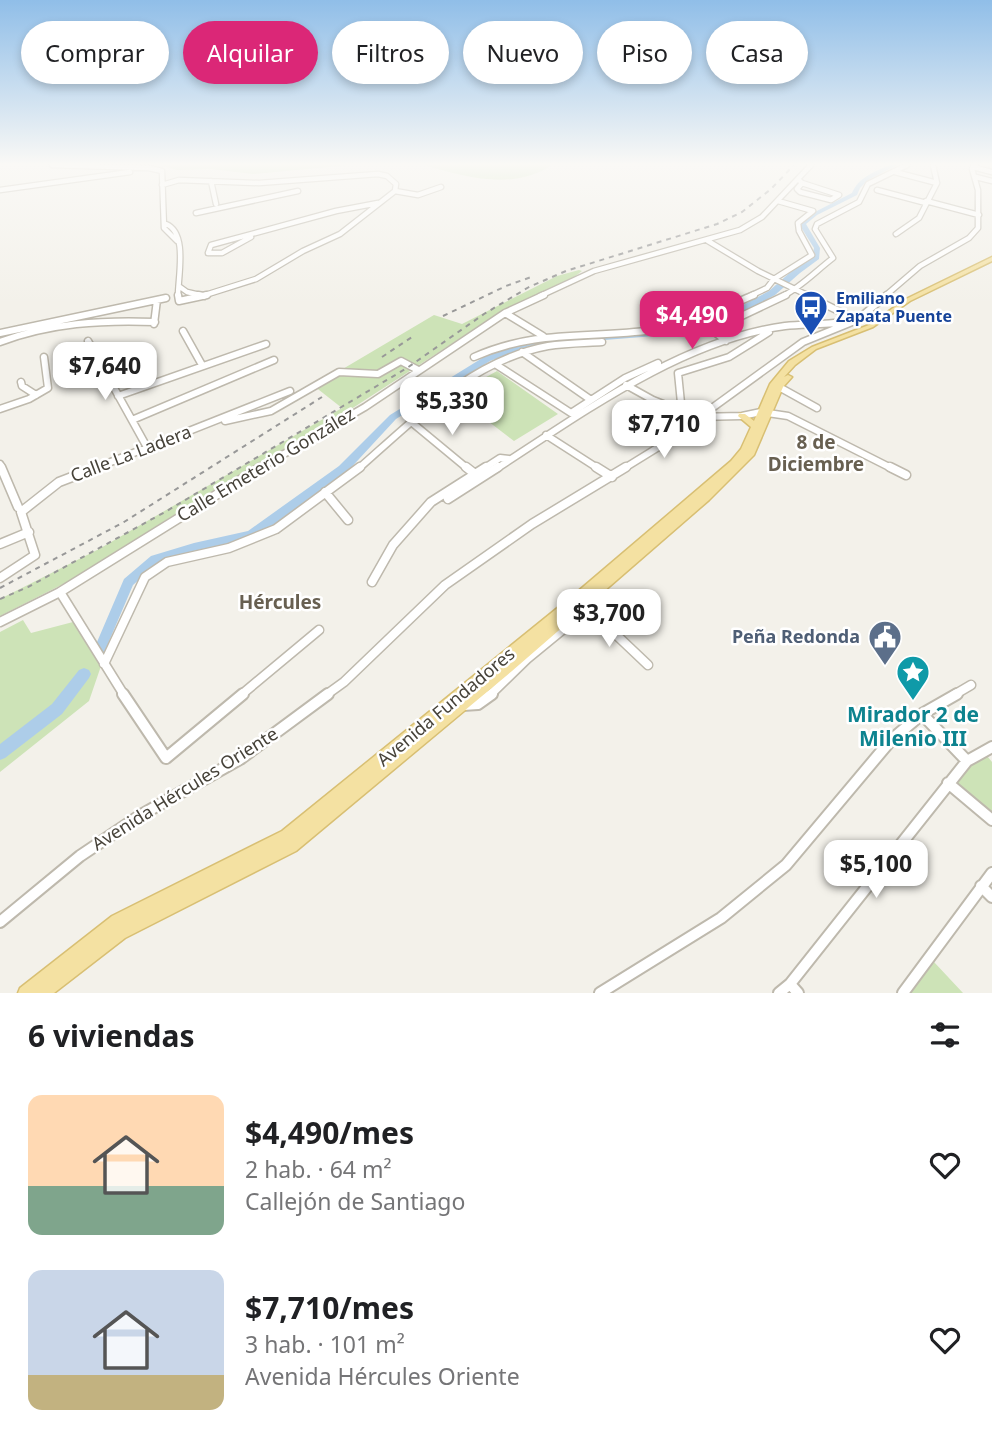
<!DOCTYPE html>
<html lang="es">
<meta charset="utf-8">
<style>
:root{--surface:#fff;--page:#f6f6f6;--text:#202124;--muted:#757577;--accent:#db2777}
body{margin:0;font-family:"Noto Sans",sans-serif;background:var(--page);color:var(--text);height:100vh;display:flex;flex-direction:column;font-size:26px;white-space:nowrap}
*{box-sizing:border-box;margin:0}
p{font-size:23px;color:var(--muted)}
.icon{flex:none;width:38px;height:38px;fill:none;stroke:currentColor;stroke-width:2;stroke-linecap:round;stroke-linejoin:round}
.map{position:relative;height:993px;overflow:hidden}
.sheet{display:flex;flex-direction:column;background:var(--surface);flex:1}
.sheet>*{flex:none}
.guide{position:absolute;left:21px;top:21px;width:950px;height:63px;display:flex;gap:14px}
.price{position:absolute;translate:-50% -60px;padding:0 16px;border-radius:14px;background:#fff;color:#222;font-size:23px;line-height:46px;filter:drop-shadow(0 2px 4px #0008)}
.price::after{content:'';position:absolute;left:50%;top:42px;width:21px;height:16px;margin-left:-10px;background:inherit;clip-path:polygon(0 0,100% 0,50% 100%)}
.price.current{background:var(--accent);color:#fff}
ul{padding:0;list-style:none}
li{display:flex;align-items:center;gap:21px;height:175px;padding:0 28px}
li span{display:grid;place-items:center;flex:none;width:196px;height:140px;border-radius:14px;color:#555}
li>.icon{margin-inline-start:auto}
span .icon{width:84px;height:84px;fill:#fffc;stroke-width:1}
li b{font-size:30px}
h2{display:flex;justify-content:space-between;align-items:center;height:84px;padding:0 28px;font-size:30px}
.tag{padding:0 24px;border-radius:32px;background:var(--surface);box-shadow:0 4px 10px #0003;font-size:24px;line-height:63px}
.tag.current{background:var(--accent);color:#fff}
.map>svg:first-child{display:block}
.green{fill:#cde3b7}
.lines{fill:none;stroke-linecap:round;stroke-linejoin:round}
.river{fill:#adcde9;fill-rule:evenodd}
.minor-far3-casing{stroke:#beb9ad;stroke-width:7}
.minor-far2-casing{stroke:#beb9ad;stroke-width:9}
.minor-far1-casing{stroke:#beb9ad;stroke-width:11}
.minor-casing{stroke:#beb9ad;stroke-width:14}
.major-casing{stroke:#d8bf73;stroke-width:3}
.minor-far3{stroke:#fff;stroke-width:4.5}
.minor-far2{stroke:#fff;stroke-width:6}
.minor-far1{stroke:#fff;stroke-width:8}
.minor{stroke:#fff;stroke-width:10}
.major{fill:#f4e1a2;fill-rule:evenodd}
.rail{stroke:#989898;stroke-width:2;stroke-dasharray:5 5;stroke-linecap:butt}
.labels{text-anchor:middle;stroke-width:5;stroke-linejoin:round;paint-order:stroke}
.far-transit-label{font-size:16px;font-weight:bold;fill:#164399;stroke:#fff;text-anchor:start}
.street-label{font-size:18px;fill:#464239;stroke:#fff}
.service-label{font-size:18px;font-weight:bold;fill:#4e5e75;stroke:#fff;text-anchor:end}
.neighbourhood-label{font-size:19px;font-weight:bold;fill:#686051;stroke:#fff}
.near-culture-label{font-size:21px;font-weight:bold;fill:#0d838f;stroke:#fff}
</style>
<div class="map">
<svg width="992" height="993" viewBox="0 0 992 993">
<rect width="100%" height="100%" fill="#f3f1ea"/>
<path class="green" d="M160,165H350L253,174L211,169L177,170Z
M424,165H552C513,191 466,177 424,165Z
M579,270L582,271L570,280L519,303L476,328L345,413L191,504L77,577L0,616V599L99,549L342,408L314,386L434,315L462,324L557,276Z
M497,371L558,414L514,441L454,395Z
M23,620L31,633L73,622L101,666L89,701L0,772V632Z
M983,751L992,762V820L948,783Z
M934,962L963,993H911Z"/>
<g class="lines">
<path class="river" d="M890,165H897L868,180L860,188L857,195L817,215L806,224L820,248L819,259L800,273L775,295L734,317L680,334L529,346L490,361L396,419L347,472L255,538L194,551L159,562L133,585L104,653L100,655L96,653L94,649L124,579L151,556L194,543L248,531L339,466L390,415L484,357L528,341L676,330L728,313L769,291L794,269L812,258L814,248L799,224L800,223L813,213L852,193C859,177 874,172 890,165Z
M84,668L89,670L91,674L89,678L62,714L5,758L0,760V744L52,704L79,670Z"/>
<defs>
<path id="minor-far3" d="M52,165L149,168L162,171L164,228L177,241
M973,167L992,172
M895,172L937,183
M976,177L992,181
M798,179L802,183
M211,181L216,204
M802,183L839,195L831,200L800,192L797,189Z
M162,185L179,180L259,183L378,174L387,176L396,184L395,191
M0,190L130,172
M877,190L926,203
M395,191L418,195L441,187
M926,201L979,215
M196,213L298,191
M166,224C188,233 178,276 178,296
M896,234L919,218L937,183L933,165
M251,237L222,253H208L211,245L336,211L378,203
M708,241L758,271L809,296
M180,287L187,292L204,296
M202,296L256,279L303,251L340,234L395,191
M540,296L594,271L740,230L762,217L811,165
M750,296L767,288L774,279L812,255L799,231L798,223L813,211L778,201
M783,296C801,287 816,271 833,258L815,229L817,224L859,202L868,184L907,165
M885,296L920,266L969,238L978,228V190L972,169L975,165"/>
<path id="minor-far2" d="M178,295L179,301L207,295
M198,295L204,296
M806,295L857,320
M505,313L543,336
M154,324L157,300
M183,331L202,365
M0,333L166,298
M88,341L148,449
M726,341L712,330L786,295
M0,342C51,323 101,320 155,322
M522,352L591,400
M474,357C537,329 588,339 653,330C690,325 721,309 754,295
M495,364L571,413L625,378L658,363
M21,382L22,386L36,395
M626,385L653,400L696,417L742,416L761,412L788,416L893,469
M779,387L817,408
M118,396L266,344
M0,409L29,399L48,388L44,357
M682,413L678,373L729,357L769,332
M132,420L274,360
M225,421L271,411L339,372L378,374L401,361L418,370
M410,421L468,469
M546,435L599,469
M0,464L2,469
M93,469L290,391
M258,469L365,407L505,313L544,295
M358,469C414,420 472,360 548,346C565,343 584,343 602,342
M483,469L500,458L509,459
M496,469C581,414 682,340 785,326C804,324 823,325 843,322
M623,469L657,448L803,342L857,320L887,295"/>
<path id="minor-far1" d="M1,467L18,507
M466,467L475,474
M596,467L612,477
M890,467L906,475
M325,492L348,520
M448,499L498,467
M0,544L29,532
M0,578L35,555L21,512L59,482L98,467
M372,582L393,545L431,502L486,467
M60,592L124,695
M576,621L590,610L648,665
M0,622L60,592L261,467
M104,664L145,577L167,562L229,548L276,529L360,467
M241,695L319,630
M326,695L344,682L445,585L532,524L626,467
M490,695L527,659L577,618L581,605
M954,695L971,685"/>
<path id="minor" d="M123,694L166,758L243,694
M463,705L478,704L492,694
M922,714L967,761
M948,783L992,820
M981,886L992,897
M0,922L80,856L141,815L240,759L328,694
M790,984L798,993
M600,993L721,918L786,865L891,740L922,714L957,694
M779,993L790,984L967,761L992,747
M903,993L992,873"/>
<path id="major" d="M992,257V261L910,301L873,327L816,349L795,365L784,377L788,375L792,377L783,387L754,455L709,500L512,671L296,851L125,938L54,993H18L20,988L112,916L282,831L576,593L731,461L741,449L751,427L738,416L739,414H745L754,421L770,384L789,361L812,347L869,325L906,299Z"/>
</defs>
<use href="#minor-far3" class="minor-far3-casing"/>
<use href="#minor-far2" class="minor-far2-casing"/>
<use href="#minor-far1" class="minor-far1-casing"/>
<use href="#minor" class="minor-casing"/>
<use href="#major" class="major-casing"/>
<use href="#minor-far3" class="minor-far3"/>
<use href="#minor-far2" class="minor-far2"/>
<use href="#minor-far1" class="minor-far1"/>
<use href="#minor" class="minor"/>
<use href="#major" class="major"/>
<path class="rail" d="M443,316L506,286L534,276
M382,357L412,337
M0,588L124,522L322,397
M0,599L28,587L165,512L407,368L484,314L529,287L566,271L717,224L742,212L771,189L794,165"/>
</g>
<linearGradient id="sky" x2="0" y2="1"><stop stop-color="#90bee8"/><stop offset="0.54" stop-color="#faf9f6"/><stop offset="1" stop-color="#faf9f6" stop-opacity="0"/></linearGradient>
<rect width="992" height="304" fill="url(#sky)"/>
<defs>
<symbol id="bus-pin" viewBox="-11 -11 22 30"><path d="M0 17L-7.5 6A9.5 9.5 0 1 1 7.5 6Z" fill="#1a4fb4" stroke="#fff"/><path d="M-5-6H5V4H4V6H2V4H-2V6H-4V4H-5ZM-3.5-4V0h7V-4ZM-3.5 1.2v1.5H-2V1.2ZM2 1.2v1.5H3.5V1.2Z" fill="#fff"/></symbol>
<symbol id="civic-pin" viewBox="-11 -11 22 30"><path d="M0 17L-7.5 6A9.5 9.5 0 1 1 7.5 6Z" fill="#5c6f8a" stroke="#fff"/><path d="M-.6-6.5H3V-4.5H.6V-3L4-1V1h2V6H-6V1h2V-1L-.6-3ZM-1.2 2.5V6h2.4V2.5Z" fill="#fff"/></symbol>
<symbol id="sight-pin" viewBox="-11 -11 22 30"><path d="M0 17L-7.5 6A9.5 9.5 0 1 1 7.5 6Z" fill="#0f9aa8" stroke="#fff"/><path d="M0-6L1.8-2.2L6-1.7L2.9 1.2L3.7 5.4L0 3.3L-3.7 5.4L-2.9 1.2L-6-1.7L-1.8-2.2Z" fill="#fff"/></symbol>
</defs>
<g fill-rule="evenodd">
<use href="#bus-pin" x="792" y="288" width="38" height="52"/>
<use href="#civic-pin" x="866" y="618" width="38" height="52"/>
<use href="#sight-pin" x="894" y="653" width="38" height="52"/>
</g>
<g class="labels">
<g class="far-transit-label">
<text x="836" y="304">Emiliano<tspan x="836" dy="18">Zapata Puente</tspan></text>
</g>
<g class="street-label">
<text transform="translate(131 454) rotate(-21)" y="6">Calle La Ladera</text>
<text transform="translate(266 465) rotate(-31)" y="6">Calle Emeterio González</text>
<text transform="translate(446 707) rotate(-40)" y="6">Avenida Fundadores</text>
<text transform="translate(185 789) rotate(-32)" y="6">Avenida Hércules Oriente</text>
</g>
<g class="service-label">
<text x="860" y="643">Peña Redonda</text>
</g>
<g class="neighbourhood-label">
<text x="816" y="449">8 de<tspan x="816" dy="22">Diciembre</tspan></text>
<text x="280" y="609">Hércules</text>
</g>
<g class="near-culture-label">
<text x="913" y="722">Mirador 2 de<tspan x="913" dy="24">Milenio III</tspan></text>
</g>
</g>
</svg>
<b class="price current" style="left:692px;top:351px">$4,490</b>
<b class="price" style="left:105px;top:402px">$7,640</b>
<b class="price" style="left:452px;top:437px">$5,330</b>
<b class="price" style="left:664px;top:460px">$7,710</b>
<b class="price" style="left:609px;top:649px">$3,700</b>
<b class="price" style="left:876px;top:900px">$5,100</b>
<div class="guide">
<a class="tag">Comprar</a>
<a class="tag current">Alquilar</a>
<a class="tag">Filtros</a>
<a class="tag">Nuevo</a>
<a class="tag">Piso</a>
<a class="tag">Casa</a>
</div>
</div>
<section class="sheet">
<h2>6 viviendas<svg class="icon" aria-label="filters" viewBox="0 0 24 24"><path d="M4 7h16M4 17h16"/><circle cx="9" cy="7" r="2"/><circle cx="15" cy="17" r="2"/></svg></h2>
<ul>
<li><span style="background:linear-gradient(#ffd9b3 65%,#7fa58c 0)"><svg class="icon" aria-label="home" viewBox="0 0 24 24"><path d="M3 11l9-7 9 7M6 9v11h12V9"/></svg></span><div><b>$4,490/mes</b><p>2 hab. · 64 m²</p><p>Callejón de Santiago</p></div><svg class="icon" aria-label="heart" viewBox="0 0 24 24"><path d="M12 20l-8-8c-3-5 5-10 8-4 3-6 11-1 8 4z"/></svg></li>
<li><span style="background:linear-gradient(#c9d6e8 75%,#c2b280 0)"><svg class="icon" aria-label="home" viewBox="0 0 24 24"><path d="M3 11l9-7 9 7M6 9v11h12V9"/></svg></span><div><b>$7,710/mes</b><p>3 hab. · 101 m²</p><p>Avenida Hércules Oriente</p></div><svg class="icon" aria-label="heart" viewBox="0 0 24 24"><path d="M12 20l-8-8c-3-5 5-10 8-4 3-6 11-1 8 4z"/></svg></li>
</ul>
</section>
